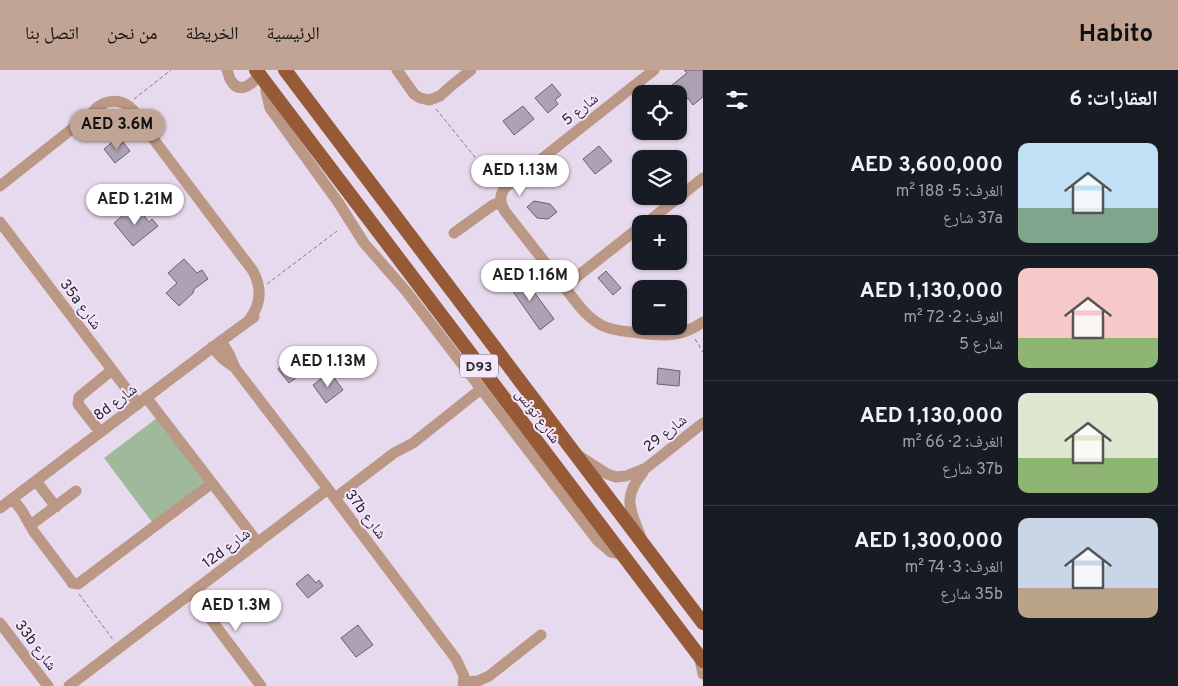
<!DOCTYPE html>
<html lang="ar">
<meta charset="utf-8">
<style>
:root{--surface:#171b24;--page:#242831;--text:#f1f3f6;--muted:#9ea1a6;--line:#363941;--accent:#c2a494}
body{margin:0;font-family:Overpass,"Noto Naskh Arabic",sans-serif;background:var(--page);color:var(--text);direction:rtl;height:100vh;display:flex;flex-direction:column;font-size:19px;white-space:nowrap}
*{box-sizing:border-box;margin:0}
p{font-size:16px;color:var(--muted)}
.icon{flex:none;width:28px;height:28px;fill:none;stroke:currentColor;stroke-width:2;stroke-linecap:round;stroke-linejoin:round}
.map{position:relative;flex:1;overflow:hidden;direction:ltr}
.panel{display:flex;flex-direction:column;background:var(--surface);width:475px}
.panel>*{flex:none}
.controls{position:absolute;left:632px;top:15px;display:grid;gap:10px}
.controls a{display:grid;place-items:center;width:55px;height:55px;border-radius:10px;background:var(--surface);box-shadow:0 1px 4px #0004;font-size:25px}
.price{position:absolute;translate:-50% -42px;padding:0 11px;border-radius:18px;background:#fff;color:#222;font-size:16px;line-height:32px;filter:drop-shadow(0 1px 2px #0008)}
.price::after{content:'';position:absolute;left:50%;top:30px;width:15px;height:11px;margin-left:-8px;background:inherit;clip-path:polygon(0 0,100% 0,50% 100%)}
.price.on{background:var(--accent);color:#111}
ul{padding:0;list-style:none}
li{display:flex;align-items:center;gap:15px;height:125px;padding:0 20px}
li+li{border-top:1px solid var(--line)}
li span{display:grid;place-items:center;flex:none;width:140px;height:100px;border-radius:10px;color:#555}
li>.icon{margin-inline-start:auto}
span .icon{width:60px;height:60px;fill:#fffc;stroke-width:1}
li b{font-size:21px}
h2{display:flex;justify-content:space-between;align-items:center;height:60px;padding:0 20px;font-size:21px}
header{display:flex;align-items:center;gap:30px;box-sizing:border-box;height:70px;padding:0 25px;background:var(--accent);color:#111}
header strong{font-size:24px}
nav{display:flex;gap:28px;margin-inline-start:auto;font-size:18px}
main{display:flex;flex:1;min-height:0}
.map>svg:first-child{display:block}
.green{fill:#9eb99c}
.building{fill:#aea1b4;stroke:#6c5f71}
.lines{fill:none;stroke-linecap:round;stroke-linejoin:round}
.path{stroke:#827986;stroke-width:1;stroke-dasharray:4 2.5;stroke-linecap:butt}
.minor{stroke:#bb9885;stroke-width:11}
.major{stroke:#975a36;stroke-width:14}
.labels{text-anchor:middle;stroke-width:4;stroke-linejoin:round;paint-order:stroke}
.shield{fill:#f5e7fb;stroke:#68606c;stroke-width:1}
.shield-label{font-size:14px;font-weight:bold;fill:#2b262e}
.street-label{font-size:15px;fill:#2b262e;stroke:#f5e7fb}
</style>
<header>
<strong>Habito</strong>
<nav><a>الرئيسية</a><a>الخريطة</a><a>من نحن</a><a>اتصل بنا</a></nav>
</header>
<main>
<section class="panel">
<h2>العقارات: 6<svg class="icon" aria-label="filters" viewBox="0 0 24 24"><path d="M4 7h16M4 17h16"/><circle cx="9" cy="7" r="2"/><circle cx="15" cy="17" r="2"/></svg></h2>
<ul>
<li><span style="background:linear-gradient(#bfe0f5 65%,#7fa58c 0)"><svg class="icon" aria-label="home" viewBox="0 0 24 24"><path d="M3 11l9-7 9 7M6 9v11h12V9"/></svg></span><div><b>AED 3,600,000</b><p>الغرف: 5 · 188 m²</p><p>37a شارع</p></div></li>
<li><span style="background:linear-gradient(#f6c9c9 70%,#8fb573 0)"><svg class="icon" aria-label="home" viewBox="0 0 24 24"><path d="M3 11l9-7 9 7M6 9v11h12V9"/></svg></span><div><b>AED 1,130,000</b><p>الغرف: 2 · 72 m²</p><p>شارع 5</p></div></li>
<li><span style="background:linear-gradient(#dfe7d0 65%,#8fb573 0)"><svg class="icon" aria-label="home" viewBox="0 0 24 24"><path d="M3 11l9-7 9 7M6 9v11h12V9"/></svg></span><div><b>AED 1,130,000</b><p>الغرف: 2 · 66 m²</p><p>37b شارع</p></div></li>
<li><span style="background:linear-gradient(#c9d6e8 70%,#b9a48a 0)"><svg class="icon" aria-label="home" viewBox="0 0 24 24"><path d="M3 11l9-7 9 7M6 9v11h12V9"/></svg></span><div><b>AED 1,300,000</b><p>الغرف: 3 · 74 m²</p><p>35b شارع</p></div></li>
</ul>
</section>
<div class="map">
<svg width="703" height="616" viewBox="0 0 703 616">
<rect width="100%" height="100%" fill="#e8daee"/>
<path class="green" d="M157,348L205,411L152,452L104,388Z"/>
<path class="building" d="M684,0H703V27L693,35L688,28L679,35V24H661L687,3Z
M552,14L561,25L555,30L558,34L548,43L535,28Z
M523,36L534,49L514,65L503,51Z
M114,71L118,76L123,72L130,81L115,93L104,79Z
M599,76L612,91L595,104L583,89Z
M534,131L550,134L557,142L548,149L537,148L527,137Z
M135,135L149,152L152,149L158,156L133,176L114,153Z
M184,189L197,203L202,200L208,209L194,219L193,223L179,236L166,223L177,213L168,203Z
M606,201L621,218L613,225L598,208Z
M520,203L554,249L540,260L507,213Z
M291,289L302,303L289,313L278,299Z
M658,298L680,301L679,316L657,314Z
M330,302L343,320L326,333L313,315Z
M308,504L316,513L319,510L323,516L308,528L296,514Z
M358,555L373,575L356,587L341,568Z"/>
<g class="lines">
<path class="path" d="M134,29L171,0
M436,39L496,113
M267,214L337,161
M695,269L703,282
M79,524L114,571"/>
<path class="minor" d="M227,0C229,4 229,9 232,12C240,25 254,13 259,4
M397,0L414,24L420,28L429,30L440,26L451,16L471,0
M654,0L525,102C509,112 491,124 507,144L580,237C586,244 592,250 601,255C610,260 621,261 631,262C659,266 679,269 703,252
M266,14V22L270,38L338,132L364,173L406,221L597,470L611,482L623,485
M0,116L92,43C106,25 130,28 139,50L253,201C262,218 261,235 249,250
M0,152L138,334
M645,154L703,108
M454,163L493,135L501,132
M564,217L641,156
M221,271L229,284L235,298L328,419L456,589L464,606L463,616
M212,277L223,289L234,297
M146,327L258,473
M100,362L78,334L79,327L112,300
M579,386L607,404L616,407L626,406L646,398L703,353
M36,411L56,437
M335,428L394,383L413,373L481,319
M13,429L22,441L34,462L71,511L72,513L78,514L212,413
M0,438L221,271L254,247
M36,451L76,421
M640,465C629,437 623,427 643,402
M191,523L261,616
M0,553L48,616
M699,585L703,604
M464,612L478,611L489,606L541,565
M69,616L328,419"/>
<path class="major" d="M256,0L703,591
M285,0L703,553"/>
</g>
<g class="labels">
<rect class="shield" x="460" y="284.5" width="38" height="23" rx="4"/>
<g class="shield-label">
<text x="479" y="301">D93</text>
</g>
<g class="street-label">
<text transform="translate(580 39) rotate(-38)" y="5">شارع 5</text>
<text transform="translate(81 234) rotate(53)" y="5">35a شارع</text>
<text transform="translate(115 332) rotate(-37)" y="5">8d شارع</text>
<text transform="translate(538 346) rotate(53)" y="5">شارع تونس</text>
<text transform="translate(665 363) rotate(-38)" y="5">شارع 29</text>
<text transform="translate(366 444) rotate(53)" y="5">37b شارع</text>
<text transform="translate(226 478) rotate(-37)" y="5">12d شارع</text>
<text transform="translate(36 575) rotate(53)" y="5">33b شارع</text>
</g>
</g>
</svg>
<div class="controls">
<a><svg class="icon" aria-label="locate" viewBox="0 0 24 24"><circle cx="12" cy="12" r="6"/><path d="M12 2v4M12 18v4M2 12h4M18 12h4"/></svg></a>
<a><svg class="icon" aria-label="layers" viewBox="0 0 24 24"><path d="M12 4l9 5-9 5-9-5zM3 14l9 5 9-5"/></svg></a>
<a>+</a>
<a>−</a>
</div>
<b class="price on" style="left:117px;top:81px">AED 3.6M</b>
<b class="price" style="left:520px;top:127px">AED 1.13M</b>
<b class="price" style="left:135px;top:156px">AED 1.21M</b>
<b class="price" style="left:530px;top:232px">AED 1.16M</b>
<b class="price" style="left:328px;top:318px">AED 1.13M</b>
<b class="price" style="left:236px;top:562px">AED 1.3M</b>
</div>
</main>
